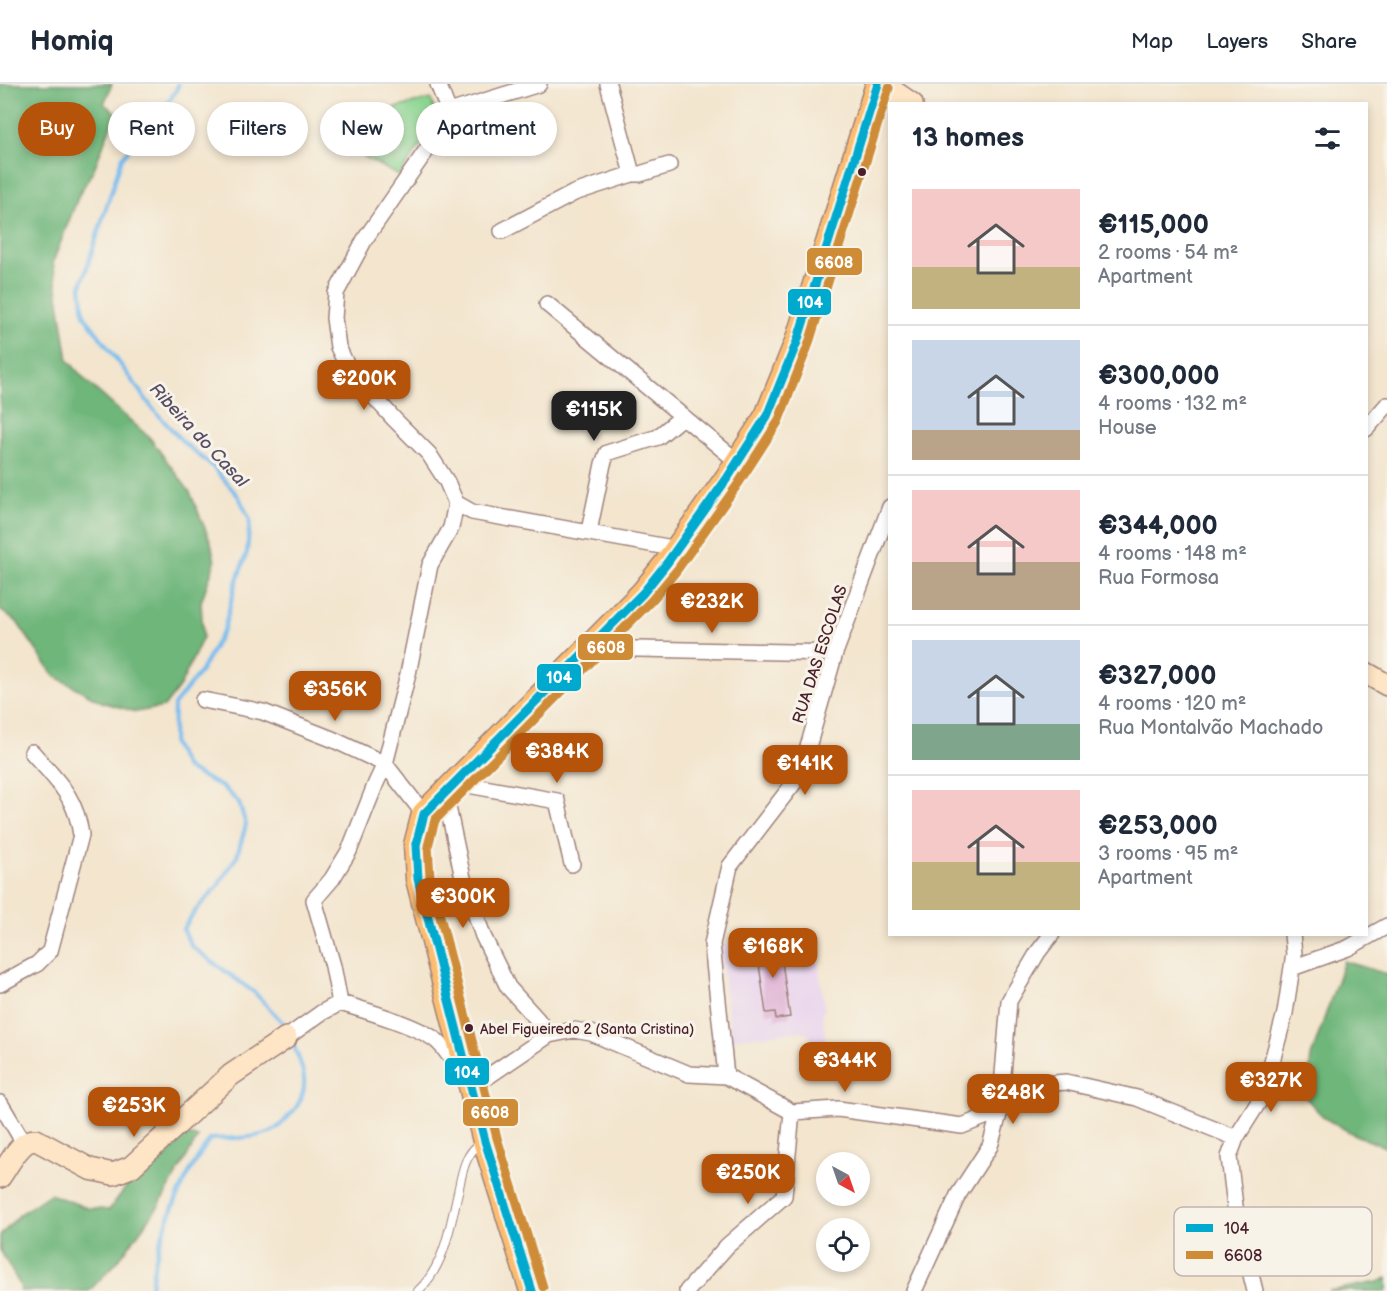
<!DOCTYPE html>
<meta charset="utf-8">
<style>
:root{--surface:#fff;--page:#f6f6f7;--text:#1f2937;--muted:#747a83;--line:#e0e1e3;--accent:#b45309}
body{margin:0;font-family:"Balsamiq Sans",sans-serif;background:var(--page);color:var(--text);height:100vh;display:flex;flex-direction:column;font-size:22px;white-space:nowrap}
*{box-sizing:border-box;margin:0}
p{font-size:20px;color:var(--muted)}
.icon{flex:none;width:33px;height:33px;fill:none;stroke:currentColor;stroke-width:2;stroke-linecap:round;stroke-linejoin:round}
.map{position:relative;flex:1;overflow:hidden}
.side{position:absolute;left:888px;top:18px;width:480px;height:834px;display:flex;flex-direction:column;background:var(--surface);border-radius:0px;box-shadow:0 3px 9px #0003}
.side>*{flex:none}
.hud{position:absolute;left:18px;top:18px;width:570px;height:54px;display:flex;gap:12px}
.needle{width:39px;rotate:140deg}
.controls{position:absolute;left:816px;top:1068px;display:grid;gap:12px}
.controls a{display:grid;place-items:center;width:54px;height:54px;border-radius:50%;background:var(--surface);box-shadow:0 3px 9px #0003;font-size:30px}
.price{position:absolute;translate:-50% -51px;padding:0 14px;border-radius:12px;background:var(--accent);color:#fff;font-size:20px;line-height:39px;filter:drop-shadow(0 2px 3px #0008)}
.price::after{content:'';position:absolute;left:50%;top:36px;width:18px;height:14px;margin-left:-9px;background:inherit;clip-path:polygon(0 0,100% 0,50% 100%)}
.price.current{background:#222;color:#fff}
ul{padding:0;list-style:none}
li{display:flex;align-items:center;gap:18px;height:150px;padding:0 24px}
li+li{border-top:2px solid var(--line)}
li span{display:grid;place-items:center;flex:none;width:168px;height:120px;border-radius:0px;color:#555}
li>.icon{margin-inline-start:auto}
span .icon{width:72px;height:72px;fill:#fffc;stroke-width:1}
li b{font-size:26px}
h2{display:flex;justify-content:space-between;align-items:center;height:72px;padding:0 24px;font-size:26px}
.tag{padding:0 21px;border-radius:27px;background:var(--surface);box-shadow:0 3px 9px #0003;font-size:21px;line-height:54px}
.tag.current{background:var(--accent);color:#fff}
header{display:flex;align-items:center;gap:36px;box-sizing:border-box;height:84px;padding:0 30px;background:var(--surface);border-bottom:2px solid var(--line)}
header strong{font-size:28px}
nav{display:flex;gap:33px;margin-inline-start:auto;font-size:21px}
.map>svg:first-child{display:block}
.built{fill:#e8d2ee}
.green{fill:#89d490;stroke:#6a7a5e;stroke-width:1.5}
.forest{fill:#6eb67a;stroke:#5c6a52;stroke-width:1.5}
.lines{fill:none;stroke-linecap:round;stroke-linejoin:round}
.stream{stroke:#78bcee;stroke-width:4}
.building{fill:#deaed4}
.lane-casing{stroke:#9e827c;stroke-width:10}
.street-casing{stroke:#9e827c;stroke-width:18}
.secondary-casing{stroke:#9e827c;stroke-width:24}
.primary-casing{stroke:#9e827c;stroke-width:27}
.lane{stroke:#fff;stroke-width:8}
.street{stroke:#fff;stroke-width:15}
.secondary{stroke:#fee5c5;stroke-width:21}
.primary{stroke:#fcbd6f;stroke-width:24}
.bus-1-casing{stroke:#f7f3e8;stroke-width:14}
.bus-2-casing{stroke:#f7f3e8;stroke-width:14}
.bus-1{stroke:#00a9ce;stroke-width:9}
.bus-2{stroke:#cf8c37;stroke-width:9}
.bus-dot{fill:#4a1f2b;stroke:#f7f3e8;stroke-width:2}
.labels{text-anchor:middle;stroke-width:6;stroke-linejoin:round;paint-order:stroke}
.bus-label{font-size:14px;fill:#4a1f2b;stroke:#f7f3e8;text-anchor:start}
.street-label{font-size:16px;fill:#4a1f2b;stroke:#f7f3e8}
.water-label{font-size:18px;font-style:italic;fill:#584e66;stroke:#f7f3e8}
.key{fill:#f7f3e8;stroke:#c3b3af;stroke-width:1.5}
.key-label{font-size:16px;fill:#4a1f2b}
.line-badge{stroke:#f7f3e8;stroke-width:2}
.badge-label{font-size:16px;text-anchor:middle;font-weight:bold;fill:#fff}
</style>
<header>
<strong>Homiq</strong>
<nav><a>Map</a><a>Layers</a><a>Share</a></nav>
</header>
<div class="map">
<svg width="1387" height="1207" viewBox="0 0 1387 1207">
<rect width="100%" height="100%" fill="#f7f3e8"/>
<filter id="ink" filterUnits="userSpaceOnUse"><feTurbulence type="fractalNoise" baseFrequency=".0167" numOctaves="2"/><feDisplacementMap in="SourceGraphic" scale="12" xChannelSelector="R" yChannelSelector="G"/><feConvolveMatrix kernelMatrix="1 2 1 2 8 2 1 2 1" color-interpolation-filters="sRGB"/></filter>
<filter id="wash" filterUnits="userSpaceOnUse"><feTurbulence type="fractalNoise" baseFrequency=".008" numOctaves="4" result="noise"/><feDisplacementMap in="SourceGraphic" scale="24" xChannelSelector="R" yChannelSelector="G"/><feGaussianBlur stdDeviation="1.35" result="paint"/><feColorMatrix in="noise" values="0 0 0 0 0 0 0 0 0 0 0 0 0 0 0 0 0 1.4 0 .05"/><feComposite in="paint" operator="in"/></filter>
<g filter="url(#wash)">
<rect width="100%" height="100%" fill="#f3e5ce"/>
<path class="built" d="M814,848L825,926L822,928L827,965L802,947L731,955L720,864L723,862Z"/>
<path class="green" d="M431,15L436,31L434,42L399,92L325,51L371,30Z"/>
<path class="forest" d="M0,0H112L104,20L116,28L94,85L79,111L53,178L68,276L86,297L150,354L190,408L211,459L215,478L201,518L203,553L180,602L164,623L136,628L102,618L54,592L17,538L0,526Z
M1344,877L1387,890V1064L1355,1051L1324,1034L1306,1014L1311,973Z
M183,1051L198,1053L158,1123L117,1178L89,1207H20L21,1203L0,1166V1152L19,1131L50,1110L88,1124L109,1126L139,1086Z
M1387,1194V1207H1328L1378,1198Z"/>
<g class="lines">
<path class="stream" d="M178,0L177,5L152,42L135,58L122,74L81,202L84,231L153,325L183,358L213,383L239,413L250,436L247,468L235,502L224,545L201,587L174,621L173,660L186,684L224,704L239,719L246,741L237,772L217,803L196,826L183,845L192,863L255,909L284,940L287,947
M151,1207C153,1160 183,1093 210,1055C229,1054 252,1055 270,1048C277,1046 283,1038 288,1033C313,1008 305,986 291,956"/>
</g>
<g id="blocks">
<path class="building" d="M779,857L790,933L776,935L775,928L766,929L756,860Z"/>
</g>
</g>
<g filter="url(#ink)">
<use href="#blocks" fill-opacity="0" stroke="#9e827c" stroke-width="1.5"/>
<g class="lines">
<defs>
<path id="lane" d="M418,1207C445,1182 450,1142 458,1108C462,1090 464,1070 481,1059"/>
<path id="street" d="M438,0L449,28L437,51L365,155L336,209L334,234L338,263L348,284L394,335L429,370L447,398L456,419L472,428L678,465
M449,28L539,0
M632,90H640L669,81
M502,147L574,109L632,90L608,0
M547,220L738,378
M1366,345L1387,321
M589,447L603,380L607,369L658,353L683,332
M589,564L835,569
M203,616L263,628L332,655L385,680L424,730
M460,693L468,701L557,717L572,780
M445,709L463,794L483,852L508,903L537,935L549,951
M1292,884L1348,864L1387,842
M0,900L37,880L50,867L81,751C76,712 57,697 32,668
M340,919L333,882L314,816L332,795L349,767L376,699L385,680L408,590L430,481L451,444L456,419
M286,954L321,929L340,919C361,925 425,944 439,959C451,971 460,990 471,1004L549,951L574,946L591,949L689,990L726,992L792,1028L838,1025L962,1042L1000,1027L1044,1000L1066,998L1137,1014L1236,1054
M726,992L712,860L730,782L800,691L835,569L890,423
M0,1019L24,1059
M687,1207L727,1162L784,1112L792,1028
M914,1207L958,1111L990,1062L1000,1027L1009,917L1038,868L1052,850
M1255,1207L1236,1130L1229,1073L1236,1054L1263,1011L1285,929L1294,870L1292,850"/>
<path id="secondary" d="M883,0L912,20
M1366,589L1387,601
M0,1093C9,1081 20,1055 36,1056L90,1085L113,1090L131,1083L231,991L286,954"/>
<path id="primary" d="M532,1207L485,1057L418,795L416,761L424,730L643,509L667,479L728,393L767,332L797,258L878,0"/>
</defs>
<use href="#lane" class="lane-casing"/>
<use href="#street" class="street-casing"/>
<use href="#secondary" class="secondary-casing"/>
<use href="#primary" class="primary-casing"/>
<use href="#lane" class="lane"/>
<use href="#street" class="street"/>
<use href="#secondary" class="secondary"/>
<use href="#primary" class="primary"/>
<defs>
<path id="bus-1" d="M532,1207L485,1057L418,795L416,761L424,730L643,509L667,479L728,393L767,332L797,258L878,0"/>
<path id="bus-2" d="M543,1203L497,1054L430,793L428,762L435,736L652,516L677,486L738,400L778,338L808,262L889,4"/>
</defs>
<use href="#bus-1" class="bus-1-casing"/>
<use href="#bus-2" class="bus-2-casing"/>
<use href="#bus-1" class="bus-1"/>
<use href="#bus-2" class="bus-2"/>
</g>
</g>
<g class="bus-dot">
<circle cx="862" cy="88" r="5"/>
<circle cx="469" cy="944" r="5"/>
</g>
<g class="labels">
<g class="bus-label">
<text x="480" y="950">Abel Figueiredo 2 (Santa Cristina)</text>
</g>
<g class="street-label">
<text transform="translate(819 570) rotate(-72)" y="6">RUA DAS ESCOLAS</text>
</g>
<g class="water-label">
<text transform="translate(199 351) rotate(47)" y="6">Ribeira do Casal</text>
</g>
</g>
<rect x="1174" y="1123" width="198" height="69" rx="9" class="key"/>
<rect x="1186" y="1140" width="27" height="8" fill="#00a9ce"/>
<rect x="1186" y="1167" width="27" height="8" fill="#cf8c37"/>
<g class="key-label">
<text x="1224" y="1150">104</text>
<text x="1224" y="1177">6608</text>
</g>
<g class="line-badge">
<rect x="806" y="163" width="57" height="29" rx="6" fill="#cf8c37"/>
<rect x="787" y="204" width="45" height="28" rx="6" fill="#00a9ce"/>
<rect x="577" y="549" width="57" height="28" rx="6" fill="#cf8c37"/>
<rect x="536" y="579" width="46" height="29" rx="6" fill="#00a9ce"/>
<rect x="444" y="973" width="46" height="29" rx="6" fill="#00a9ce"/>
<rect x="462" y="1014" width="57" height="29" rx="6" fill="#cf8c37"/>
</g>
<g class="badge-label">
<text x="834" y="184">6608</text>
<text x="810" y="224">104</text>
<text x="606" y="569">6608</text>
<text x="559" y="599">104</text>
<text x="467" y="994">104</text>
<text x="490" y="1034">6608</text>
</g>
</svg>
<div class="controls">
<a><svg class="needle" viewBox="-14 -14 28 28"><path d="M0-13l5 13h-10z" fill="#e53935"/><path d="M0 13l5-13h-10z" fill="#747a83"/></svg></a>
<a><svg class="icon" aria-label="locate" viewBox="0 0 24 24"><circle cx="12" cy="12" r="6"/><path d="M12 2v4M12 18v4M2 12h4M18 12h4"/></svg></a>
</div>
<b class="price" style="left:364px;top:327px">€200K</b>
<b class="price current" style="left:594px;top:358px">€115K</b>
<b class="price" style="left:712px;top:550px">€232K</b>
<b class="price" style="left:335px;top:638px">€356K</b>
<b class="price" style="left:557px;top:700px">€384K</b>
<b class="price" style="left:805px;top:712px">€141K</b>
<b class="price" style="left:463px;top:845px">€300K</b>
<b class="price" style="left:773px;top:895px">€168K</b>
<b class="price" style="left:845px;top:1009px">€344K</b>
<b class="price" style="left:1271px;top:1029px">€327K</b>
<b class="price" style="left:1013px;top:1041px">€248K</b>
<b class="price" style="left:134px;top:1054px">€253K</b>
<b class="price" style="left:748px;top:1121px">€250K</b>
<div class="hud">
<a class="tag current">Buy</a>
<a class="tag">Rent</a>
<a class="tag">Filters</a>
<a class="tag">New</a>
<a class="tag">Apartment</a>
</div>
<section class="side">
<h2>13 homes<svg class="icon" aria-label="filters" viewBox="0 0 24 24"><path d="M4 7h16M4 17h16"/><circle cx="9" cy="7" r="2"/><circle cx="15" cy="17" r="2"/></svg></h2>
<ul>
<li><span style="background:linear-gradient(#f6c9c9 65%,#c2b280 0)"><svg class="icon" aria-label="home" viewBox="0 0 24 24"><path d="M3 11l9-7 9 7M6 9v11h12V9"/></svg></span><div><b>€115,000</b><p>2 rooms · 54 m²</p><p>Apartment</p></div></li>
<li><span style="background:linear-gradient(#c9d6e8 75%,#b9a48a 0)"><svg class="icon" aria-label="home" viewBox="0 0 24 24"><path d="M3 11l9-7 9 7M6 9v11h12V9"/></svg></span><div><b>€300,000</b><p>4 rooms · 132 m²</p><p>House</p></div></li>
<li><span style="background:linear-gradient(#f6c9c9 60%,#b9a48a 0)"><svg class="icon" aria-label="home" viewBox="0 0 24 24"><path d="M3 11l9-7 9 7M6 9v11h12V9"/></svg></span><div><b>€344,000</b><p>4 rooms · 148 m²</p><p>Rua Formosa</p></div></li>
<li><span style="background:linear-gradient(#c9d6e8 70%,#7fa58c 0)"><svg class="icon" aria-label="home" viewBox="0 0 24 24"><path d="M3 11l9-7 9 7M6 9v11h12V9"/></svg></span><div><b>€327,000</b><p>4 rooms · 120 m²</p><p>Rua Montalvão Machado</p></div></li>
<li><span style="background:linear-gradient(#f6c9c9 60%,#c2b280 0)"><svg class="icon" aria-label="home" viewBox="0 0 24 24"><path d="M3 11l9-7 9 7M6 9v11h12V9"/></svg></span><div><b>€253,000</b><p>3 rooms · 95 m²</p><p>Apartment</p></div></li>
</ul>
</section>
</div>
